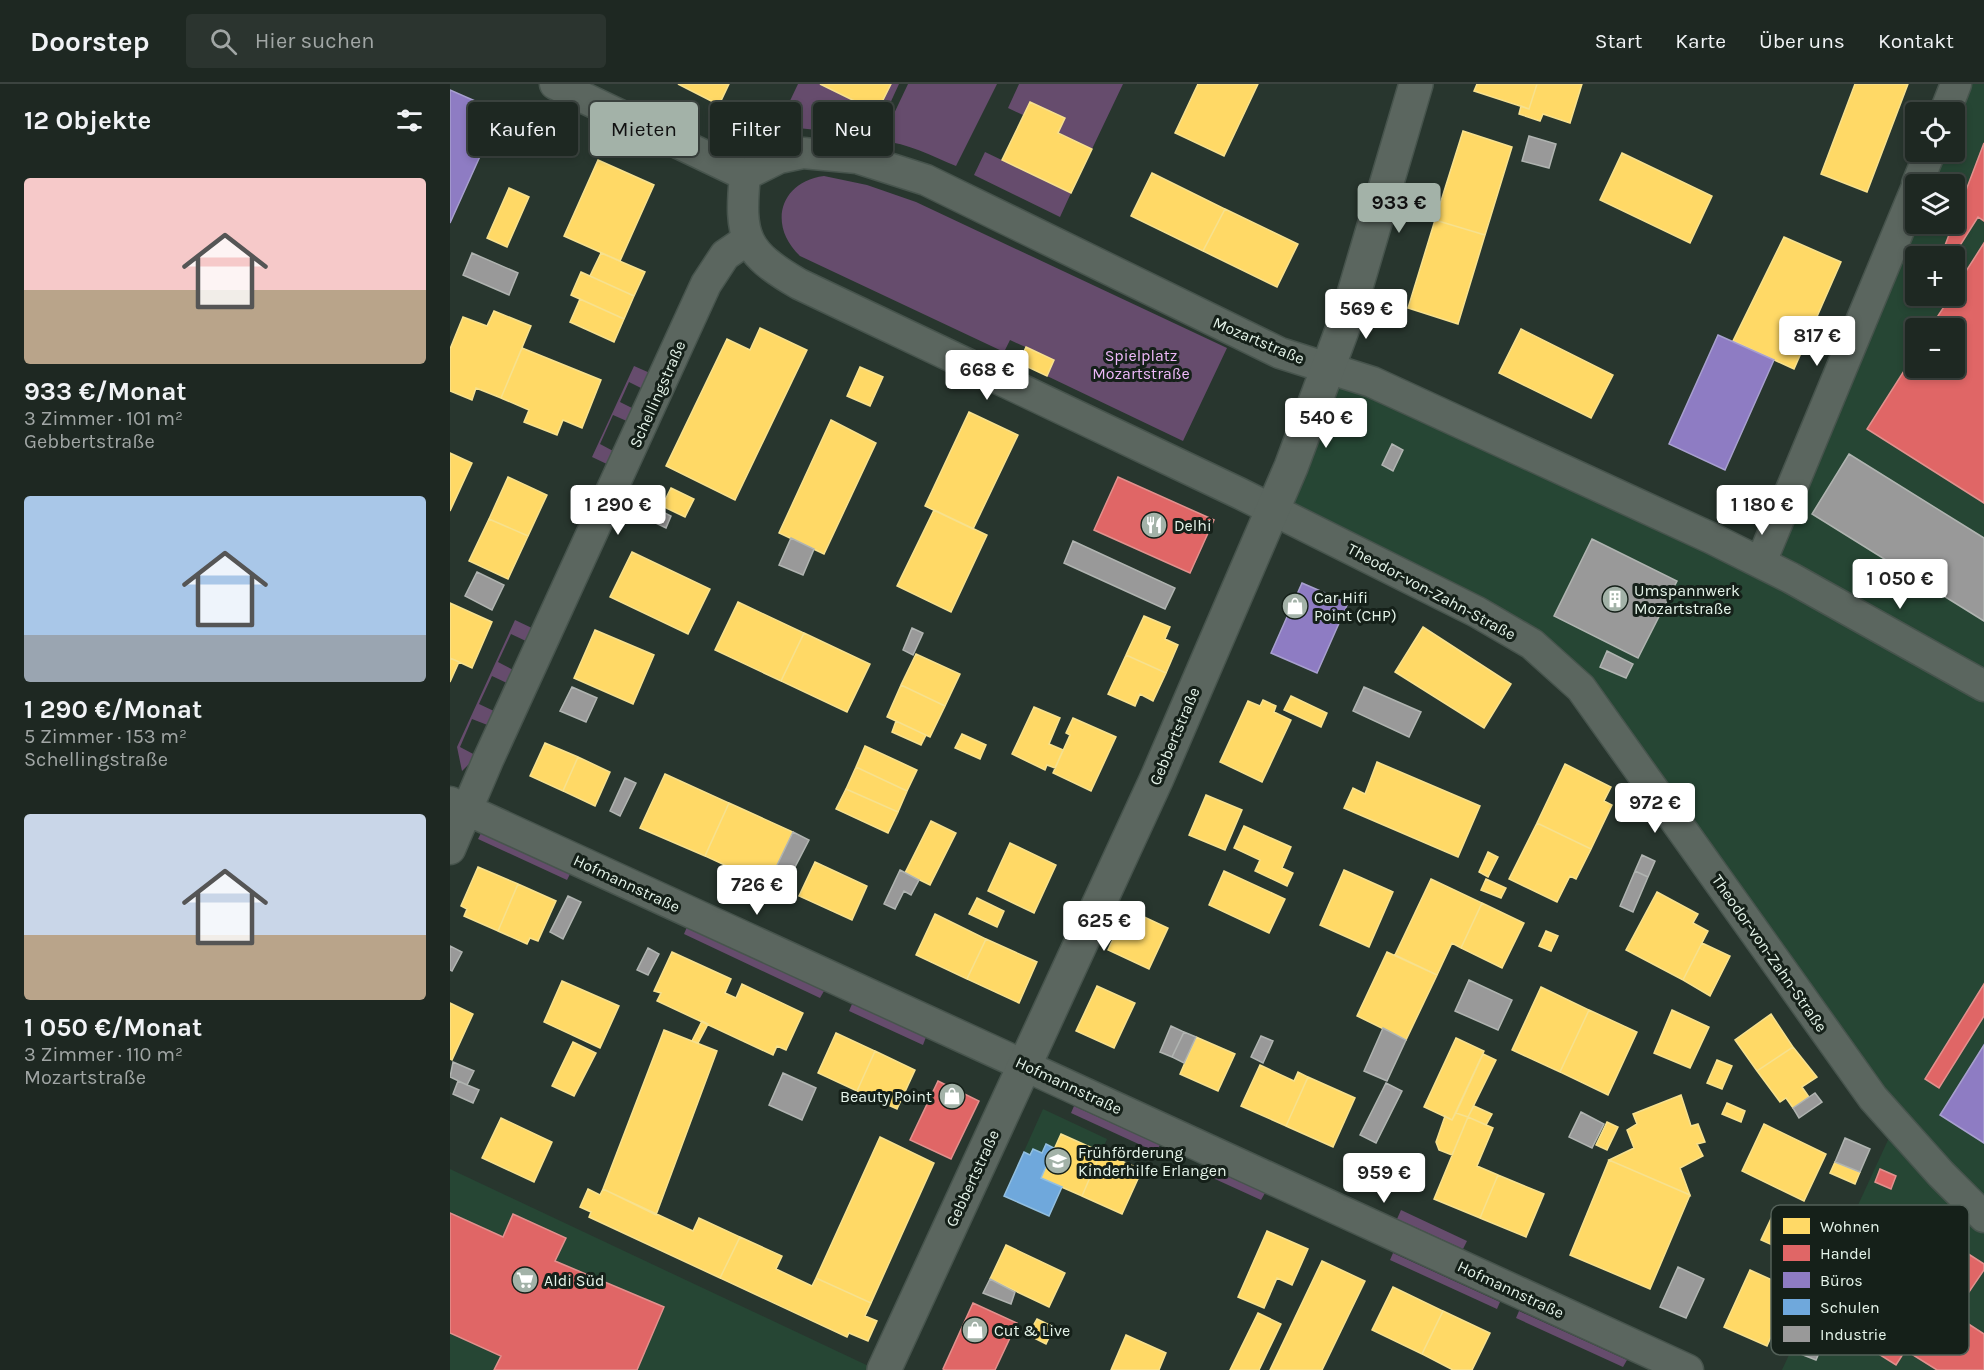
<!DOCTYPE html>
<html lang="de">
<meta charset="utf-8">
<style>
:root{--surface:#1e2822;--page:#2b342f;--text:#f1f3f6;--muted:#a1a6a5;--line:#3c4440;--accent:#a3b2a8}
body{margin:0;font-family:Karla,sans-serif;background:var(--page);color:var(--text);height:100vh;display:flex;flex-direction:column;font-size:22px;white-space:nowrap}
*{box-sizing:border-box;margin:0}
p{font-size:20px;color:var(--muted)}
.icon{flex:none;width:33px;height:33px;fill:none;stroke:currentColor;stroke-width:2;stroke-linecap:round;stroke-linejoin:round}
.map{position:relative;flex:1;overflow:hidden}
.details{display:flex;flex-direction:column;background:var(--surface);width:450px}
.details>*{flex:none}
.hud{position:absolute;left:18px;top:18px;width:570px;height:54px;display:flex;gap:12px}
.controls{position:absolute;left:1455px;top:18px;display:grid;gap:12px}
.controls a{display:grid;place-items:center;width:60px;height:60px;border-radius:6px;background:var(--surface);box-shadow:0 3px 9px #0003,0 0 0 2px var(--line);font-size:30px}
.price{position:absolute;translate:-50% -51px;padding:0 14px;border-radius:6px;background:#fff;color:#222;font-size:20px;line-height:39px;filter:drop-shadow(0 2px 3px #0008)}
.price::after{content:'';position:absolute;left:50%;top:36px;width:18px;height:14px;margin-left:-9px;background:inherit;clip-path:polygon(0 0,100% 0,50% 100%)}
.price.on{background:var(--accent);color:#111}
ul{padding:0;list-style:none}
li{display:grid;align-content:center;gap:12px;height:318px;padding:0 24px}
li span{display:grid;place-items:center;height:186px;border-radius:6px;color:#555}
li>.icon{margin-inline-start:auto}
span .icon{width:108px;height:108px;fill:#fffc;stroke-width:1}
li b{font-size:26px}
h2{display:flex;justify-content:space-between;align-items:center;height:72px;padding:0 24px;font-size:26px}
.pill{padding:0 21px;border-radius:6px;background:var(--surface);box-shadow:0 3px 9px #0003,0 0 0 2px var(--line);font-size:21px;line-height:54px}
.pill.on{background:var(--accent);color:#111}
header{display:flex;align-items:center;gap:36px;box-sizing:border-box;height:84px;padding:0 30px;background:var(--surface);border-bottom:2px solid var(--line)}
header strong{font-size:28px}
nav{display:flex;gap:33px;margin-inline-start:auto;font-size:21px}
.search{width:420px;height:54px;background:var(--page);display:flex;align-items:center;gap:15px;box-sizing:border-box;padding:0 21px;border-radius:6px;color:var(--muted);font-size:22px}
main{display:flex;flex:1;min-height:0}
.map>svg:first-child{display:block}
.built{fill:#264634;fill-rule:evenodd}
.green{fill:#664c6d}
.homes{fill:#ffd966;stroke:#f7e18e;stroke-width:1.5}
.shops{fill:#e06666;stroke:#e2918e;stroke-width:1.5}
.offices{fill:#8e7cc3;stroke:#a8a0cf;stroke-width:1.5}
.schools{fill:#6fa8dc;stroke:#92bfe0;stroke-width:1.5}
.industry{fill:#999;stroke:#b0b4b1;stroke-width:1.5}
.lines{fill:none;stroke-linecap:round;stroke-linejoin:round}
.minor-casing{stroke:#47544d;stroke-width:33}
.tertiary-casing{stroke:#47544d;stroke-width:36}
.minor{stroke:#5b665f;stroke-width:30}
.tertiary{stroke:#5b665f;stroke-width:33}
.labels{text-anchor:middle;stroke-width:6;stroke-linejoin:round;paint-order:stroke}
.street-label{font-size:16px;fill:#e5f4ea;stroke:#152019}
.park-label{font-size:16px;fill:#eeb9fa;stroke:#152019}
.poi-label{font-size:16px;fill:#e5f4ea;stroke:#152019;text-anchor:start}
.key{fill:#152019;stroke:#536058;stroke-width:1.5}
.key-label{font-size:16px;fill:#e5f4ea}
</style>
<header>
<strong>Doorstep</strong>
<div class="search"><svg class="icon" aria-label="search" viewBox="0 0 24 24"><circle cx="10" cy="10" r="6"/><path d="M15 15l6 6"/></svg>Hier suchen</div>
<nav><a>Start</a><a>Karte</a><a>Über uns</a><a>Kontakt</a></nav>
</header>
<main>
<section class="details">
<h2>12 Objekte<svg class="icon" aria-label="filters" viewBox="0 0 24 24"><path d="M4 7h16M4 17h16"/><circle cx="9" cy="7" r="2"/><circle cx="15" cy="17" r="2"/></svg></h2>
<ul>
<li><span style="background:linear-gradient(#f6c9c9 60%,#b9a48a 0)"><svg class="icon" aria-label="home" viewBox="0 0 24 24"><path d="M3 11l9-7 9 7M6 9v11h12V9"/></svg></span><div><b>933 €/Monat</b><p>3 Zimmer · 101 m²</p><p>Gebbertstraße</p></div></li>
<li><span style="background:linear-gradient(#a9c7e8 75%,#9aa5b1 0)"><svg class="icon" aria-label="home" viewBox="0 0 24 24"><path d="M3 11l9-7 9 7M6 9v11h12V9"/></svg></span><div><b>1 290 €/Monat</b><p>5 Zimmer · 153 m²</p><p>Schellingstraße</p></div></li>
<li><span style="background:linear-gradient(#c9d6e8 65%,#b9a48a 0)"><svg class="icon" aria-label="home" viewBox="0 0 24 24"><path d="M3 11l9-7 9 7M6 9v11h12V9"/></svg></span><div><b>1 050 €/Monat</b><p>3 Zimmer · 110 m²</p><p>Mozartstraße</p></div></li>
</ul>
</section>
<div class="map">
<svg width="1534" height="1286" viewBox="0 0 1534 1286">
<rect width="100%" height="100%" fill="#28362e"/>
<path class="built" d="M1502,0H1534V1286H1332L1444,1043L1096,567L826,423L885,282L1311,476L1475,68H1504ZM1466,100H1504V140H1466ZM1466,172H1504V212H1466ZM1466,244H1504V284H1466Z
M593,1025L657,1055L632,1112L612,1103L599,1132L554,1112Z
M0,1085L427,1286H0Z"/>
<path class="green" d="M348,0H370L427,27L441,0H449L425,52L416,56L377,47L328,42Z
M458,0H547L506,82C482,72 458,59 431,57Z
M569,0H673L642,65L608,49L614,34L580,18L573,31L558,24Z
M535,68L621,109L610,133L524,91Z
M374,92L417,101L466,118L777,264L733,357L597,292L604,276L560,256L554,268L350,172C318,142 329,98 374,92Z
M184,282L200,289L193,305L179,298L170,318L184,325L179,338L163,331L150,360L165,368L159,381L142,373Z
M65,536L84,545L78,558L61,550L48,578L65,587L59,600L42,592L29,620L46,628L40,642L22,635L10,663L27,672L12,687L7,663Z
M31,749L120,790L117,796L28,755Z
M237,843L374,907L370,914L234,850Z
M402,920L476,953L473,961L399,927Z
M624,1022L710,1061L706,1068L621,1029Z
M759,1084L815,1109L811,1116L754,1090Z
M951,1126L1017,1157L1013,1165L947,1135Z
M943,1169L1050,1218L1047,1225L940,1176Z
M1069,1227L1177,1276L1173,1283L1066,1234Z"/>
<path class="homes" d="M228,0H279L269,21Z
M370,0H441L427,28Z
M748,0H808L774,72L725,49Z
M1027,0H1087L1079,25L1024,7Z
M1087,0H1132L1120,39L1093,30L1090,37L1069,30L1071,22L1079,25Z
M1405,0H1458L1417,108L1371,90Z
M580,18L615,34L608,49L642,65L621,109L552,76Z
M78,33L85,36L76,54L69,51Z
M1013,47L1062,63L1035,151L985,136Z
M1172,69L1262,112L1240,159L1150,116Z
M148,76L204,101L170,177L114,152Z
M702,89L775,125L753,167L681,132Z
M59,104L79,113L57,163L37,154Z
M775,125L848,160L827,203L753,167Z
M985,136L1035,151L1008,240L958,224Z
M1334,153L1391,178L1344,285L1283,257Z
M151,169L195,188L184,212L140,192Z
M131,188L184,212L174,235L121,211Z
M130,215L174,235L164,258L120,238Z
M44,227L81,242L51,314L26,304L22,316L0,307V265L13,233L37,242Z
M310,244L357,266L285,416L216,382L277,255L300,266Z
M1071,245L1163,291L1141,334L1049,289Z
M576,263L604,276L597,292L569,279Z
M72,264L151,296L132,344L113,336L107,351L74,338L79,326L51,314Z
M410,283L433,293L420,322L397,312Z
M519,328L568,351L523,445L475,422Z
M381,336L426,359L374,470L329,449Z
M0,369L22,379L0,427Z
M58,393L97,411L78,452L39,435Z
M221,404L244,415L235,433L212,422Z
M484,426L537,451L501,528L447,502Z
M39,435L78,452L58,495L19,477Z
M182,468L260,505L238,550L160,513Z
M288,518L354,549L331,597L265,566Z
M0,519L42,538L22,584L0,574Z
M694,532L720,543L715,555L728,561L716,589L676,571Z
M973,543L1061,600L1034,644L945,588Z
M145,546L204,571L183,620L124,594Z
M354,549L420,580L397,628L331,597Z
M466,570L510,590L495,622L451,601Z
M676,571L716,589L703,617L690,610L685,622L658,610Z
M0,574L9,578L0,598Z
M451,601L495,622L480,653L437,633Z
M841,612L877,629L871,643L834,626Z
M813,616L826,622L824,628L841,636L812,698L770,678L798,617L810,622Z
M584,623L610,634L599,660L613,666L605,684L597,681L595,686L562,670Z
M623,634L666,653L641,707L603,689L620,651L616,649Z
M446,637L476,651L471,661L442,648Z
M512,650L536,661L530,675L505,664Z
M95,659L128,673L113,707L80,692Z
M415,662L467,686L457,707L406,683Z
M128,673L160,688L145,722L113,707Z
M927,678L1030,722L1008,773L894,724L903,704L915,710Z
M1115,680L1161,703L1154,717L1162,721L1141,765L1087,739Z
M406,683L457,707L448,728L396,705Z
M215,690L279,719L255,772L190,744Z
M396,705L448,728L438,749L386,725Z
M756,711L792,726L775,766L739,751Z
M279,719L343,748L318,801L255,772Z
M481,737L506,749L480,801L455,789Z
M1087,739L1141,765L1126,795L1120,792L1107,818L1059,795Z
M794,742L841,763L832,784L843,789L837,802L805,787L810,776L784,764Z
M560,759L606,781L584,829L538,807Z
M1038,768L1048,773L1038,793L1029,788Z
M365,778L417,802L402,836L349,812Z
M28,783L68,800L48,847L14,832L17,825L11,822Z
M894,786L943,808L919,863L870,841Z
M774,787L835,815L819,849L759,821Z
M981,795L1032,819L1011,864L1002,859L987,891L945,871Z
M1036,795L1056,804L1051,814L1031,806Z
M68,800L106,817L88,857L80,854L77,860L48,847Z
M1207,808L1248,830L1243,839L1258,847L1233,896L1176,866Z
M527,814L554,827L547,843L519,830Z
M1032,819L1074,839L1052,884L1011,864Z
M677,825L718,844L699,885L658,866Z
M485,830L536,855L517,895L466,871Z
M1096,847L1108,852L1101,867L1089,862Z
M536,855L587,878L569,919L517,895Z
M1252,859L1280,872L1260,912L1233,896Z
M222,868L281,895L275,909L286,914L292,900L353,929L336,966L327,962L323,971L207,917L211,909L204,907Z
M937,868L987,891L956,956L907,932Z
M112,897L169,922L150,964L94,938Z
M647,902L685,919L664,964L626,947Z
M1091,903L1139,926L1110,988L1062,966Z
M0,919L23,930L2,976L0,975Z
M1139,926L1187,948L1158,1011L1110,988Z
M1222,926L1259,943L1240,984L1204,969Z
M1321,930L1343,963L1307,987L1285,956Z
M252,937L258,940L248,959L242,957Z
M214,946L267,967L206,1131L153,1105Z
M386,949L425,967L407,1007L368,989Z
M746,953L785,970L768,1007L730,990Z
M1006,954L1034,967L1002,1036L974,1023Z
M123,958L146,969L124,1012L102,1002Z
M1343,963L1367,993L1352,1003L1359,1013L1343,1024L1336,1014L1330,1018L1307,987Z
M425,967L465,986L447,1025L407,1007Z
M1033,970L1046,976L1018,1033L1006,1029Z
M1267,976L1282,982L1272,1005L1257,999Z
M810,981L844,997L848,988L858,993L836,1042L791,1022Z
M858,993L905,1014L883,1063L836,1042Z
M1231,1011L1241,1042L1248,1040L1255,1058L1247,1060L1253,1072L1230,1084L1240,1111L1159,1076L1184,1064L1177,1046L1187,1040L1183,1030Z
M1277,1019L1295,1027L1291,1038L1272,1030Z
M1024,1022L1042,1030L1036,1041L1018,1033Z
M1006,1029L1018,1033L1002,1071L989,1066L986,1058L995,1032L1002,1036Z
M1018,1033L1043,1044L1027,1082L1048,1091L1030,1134L984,1115Z
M51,1034L102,1058L84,1098L32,1074Z
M1157,1038L1168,1043L1157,1066L1146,1061Z
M1314,1040L1376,1070L1354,1117L1292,1087Z
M611,1050L651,1068L632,1112L591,1094Z
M430,1053L484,1079L421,1219L366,1194Z
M651,1068L692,1086L672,1130L632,1112Z
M1159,1076L1240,1111L1200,1205L1120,1171Z
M1385,1078L1410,1088L1405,1100L1380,1089Z
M1048,1091L1094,1110L1076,1153L1030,1134Z
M138,1105L150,1111L153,1105L243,1147L249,1134L290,1153L270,1194L139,1133L141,1128L130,1123Z
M1326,1124L1370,1144L1356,1176L1311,1156Z
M817,1147L858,1165L842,1201L827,1194L814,1224L788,1213Z
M290,1153L332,1172L326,1185L362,1202L366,1194L421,1219L415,1232L427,1237L418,1257L399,1249L397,1253L270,1194Z
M556,1161L615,1189L599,1223L540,1195Z
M872,1177L915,1197L872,1286H820Z
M1300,1186L1342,1205L1317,1262L1274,1243Z
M943,1203L993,1227L972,1270L922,1246Z
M993,1227L1040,1249L1022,1286H1003L972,1270Z
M808,1229L831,1240L809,1286H780Z
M587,1235L604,1243L596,1260L578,1251Z
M676,1251L716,1269L709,1286H661Z"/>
<path class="shops" d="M1534,59V137L1528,133L1504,171L1494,164Z
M1534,159V419L1417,345L1466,268V284H1504V244H1480L1501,212H1504V206Z
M668,393L764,436L740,489L644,446Z
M1534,900V932L1489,1004L1475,995Z
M488,997L529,1017L501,1075L460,1056Z
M1430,1085L1446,1092L1441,1105L1425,1098Z
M0,1129L53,1153L63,1130L116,1154L105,1177L214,1223L187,1286H44L51,1272L0,1249Z
M1495,1155L1534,1180V1186L1519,1208L1478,1180Z
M1449,1177L1494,1206L1446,1281L1400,1252Z
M523,1219L567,1239L545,1286H495L493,1285Z
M1486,1219L1534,1250V1286H1487L1455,1266Z"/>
<path class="offices" d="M0,6L50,28L0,139Z
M1268,251L1324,276L1275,386L1219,360Z
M852,499L898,519L867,589L821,569Z
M1534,961V1059L1490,1031Z"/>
<path class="schools" d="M596,1060L604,1064L591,1094L612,1103L599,1132L554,1112L574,1068L580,1071L583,1065L592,1069Z"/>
<path class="industry" d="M1079,52L1106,60L1099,84L1072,77Z
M22,169L68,189L59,211L13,191Z
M942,360L953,366L943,387L932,381Z
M1399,370L1534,454V537L1362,430Z
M199,421L221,432L216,444L193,433Z
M341,454L364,465L353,491L329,481Z
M1142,455L1227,497L1188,574L1104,532Z
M623,457L725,504L715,525L614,479Z
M27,488L54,501L42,526L15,512Z
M462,544L473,549L463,571L453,566Z
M1157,567L1183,580L1176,594L1150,583Z
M122,603L147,614L136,638L110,627Z
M914,603L971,628L959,653L903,627Z
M175,694L186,699L170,732L160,727Z
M343,748L359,756L331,810L316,804Z
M1192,771L1205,777L1198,793L1185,787Z
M450,786L469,796L461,811L454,807L445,825L434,820Z
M1185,787L1198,793L1183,828L1170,822Z
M118,812L131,818L113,855L100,848Z
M0,862L12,868L2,887L0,886Z
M198,864L209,870L198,891L187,886Z
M1019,896L1062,916L1048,946L1005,927Z
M721,942L734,948L722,973L710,968Z
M933,944L956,956L937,997L914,987Z
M734,948L746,953L734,979L722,973Z
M811,952L823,957L813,979L801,973Z
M3,978L24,987L17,1001L0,993Z
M333,989L366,1004L352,1036L319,1021Z
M8,997L29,1006L23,1019L3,1010Z
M936,999L952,1007L926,1059L910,1051Z
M1365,1009L1372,1018L1349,1034L1343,1024Z
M1131,1028L1154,1040L1142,1064L1119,1053Z
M1395,1054L1420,1065L1410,1088L1385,1078Z
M1228,1183L1254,1195L1236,1234L1210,1223Z
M540,1195L565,1208L561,1220L533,1209Z
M1353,1245L1375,1255L1366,1276L1343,1267Z"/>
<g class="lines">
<defs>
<path id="minor" d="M105,0L295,91
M1495,28L1506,0
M295,91C289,153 294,168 349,200L789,409L1027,528L1082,560L1131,604L1423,1014L1491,1090L1534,1133
M295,91L329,74L353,69L407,74L476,96L830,269L922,298L1261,454L1341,494L1534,602
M1467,100L1480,68
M1311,478L1466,105
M0,718L1238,1286
M0,765L38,676L256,200L275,171L297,156"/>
<path id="tertiary" d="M434,1286L707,694L841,383L898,230L966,0"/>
</defs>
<use href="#minor" class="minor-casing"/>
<use href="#tertiary" class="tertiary-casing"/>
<use href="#minor" class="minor"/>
<use href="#tertiary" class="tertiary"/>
</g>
<defs>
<symbol id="restaurant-disc" viewBox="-11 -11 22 22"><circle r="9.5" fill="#a3b2a8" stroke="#152019"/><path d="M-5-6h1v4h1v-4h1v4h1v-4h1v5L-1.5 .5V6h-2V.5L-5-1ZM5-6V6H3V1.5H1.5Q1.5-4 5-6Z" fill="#fff"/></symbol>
<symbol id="building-disc" viewBox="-11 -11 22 22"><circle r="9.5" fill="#a3b2a8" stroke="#152019"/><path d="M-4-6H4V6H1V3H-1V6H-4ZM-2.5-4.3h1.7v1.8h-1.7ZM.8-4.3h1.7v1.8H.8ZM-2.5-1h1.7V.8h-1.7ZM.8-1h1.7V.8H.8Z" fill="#fff"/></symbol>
<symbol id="shop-disc" viewBox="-11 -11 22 22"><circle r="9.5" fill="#a3b2a8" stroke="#152019"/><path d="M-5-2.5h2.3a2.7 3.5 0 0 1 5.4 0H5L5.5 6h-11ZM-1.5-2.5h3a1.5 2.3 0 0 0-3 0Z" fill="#fff"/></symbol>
<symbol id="school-disc" viewBox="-11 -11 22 22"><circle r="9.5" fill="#a3b2a8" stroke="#152019"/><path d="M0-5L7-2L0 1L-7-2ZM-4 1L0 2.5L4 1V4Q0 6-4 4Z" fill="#fff"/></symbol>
<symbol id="supermarket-disc" viewBox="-11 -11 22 22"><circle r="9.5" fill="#a3b2a8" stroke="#152019"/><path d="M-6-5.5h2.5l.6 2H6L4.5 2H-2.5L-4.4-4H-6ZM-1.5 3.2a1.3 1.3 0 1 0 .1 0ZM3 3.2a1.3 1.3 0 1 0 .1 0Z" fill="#fff"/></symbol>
</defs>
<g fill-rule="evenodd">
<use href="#restaurant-disc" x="689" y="426" width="30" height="30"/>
<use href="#building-disc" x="1150" y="500" width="30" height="30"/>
<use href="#shop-disc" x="830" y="507" width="30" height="30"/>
<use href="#shop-disc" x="487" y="997" width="30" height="30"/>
<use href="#school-disc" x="593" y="1062" width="30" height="30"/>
<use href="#supermarket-disc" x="60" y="1181" width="30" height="30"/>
<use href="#shop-disc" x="510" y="1231" width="30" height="30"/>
</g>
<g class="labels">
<g class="street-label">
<text transform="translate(809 256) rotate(23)" y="6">Mozartstraße</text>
<text transform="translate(207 310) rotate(-66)" y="6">Schellingstraße</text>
<text transform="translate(982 507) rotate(28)" y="6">Theodor-von-Zahn-Straße</text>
<text transform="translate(724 652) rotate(-67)" y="6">Gebbertstraße</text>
<text transform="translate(177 799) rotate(25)" y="6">Hofmannstraße</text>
<text transform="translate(1320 869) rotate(55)" y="6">Theodor-von-Zahn-Straße</text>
<text transform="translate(619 1001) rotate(25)" y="6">Hofmannstraße</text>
<text transform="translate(522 1094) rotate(-65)" y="6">Gebbertstraße</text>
<text transform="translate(1061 1205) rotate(25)" y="6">Hofmannstraße</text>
</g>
<g class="park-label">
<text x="691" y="277">Spielplatz<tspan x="691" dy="18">Mozartstraße</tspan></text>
</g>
<g class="poi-label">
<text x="724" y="447">Delhi</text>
<text x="1184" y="512">Umspannwerk<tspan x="1184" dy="18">Mozartstraße</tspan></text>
<text x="864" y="519">Car Hifi<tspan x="864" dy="18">Point (CHP)</tspan></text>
<text x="482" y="1018" text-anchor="end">Beauty Point</text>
<text x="628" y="1074">Frühförderung<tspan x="628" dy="18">Kinderhilfe Erlangen</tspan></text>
<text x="94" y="1202">Aldi Süd</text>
<text x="544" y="1252">Cut &amp; Live</text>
</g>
</g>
<rect x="1321" y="1121" width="198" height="150" rx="9" class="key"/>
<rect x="1333" y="1134" width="27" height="16" fill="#ffd966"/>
<rect x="1333" y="1161" width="27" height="16" fill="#e06666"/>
<rect x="1333" y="1188" width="27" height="16" fill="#8e7cc3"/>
<rect x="1333" y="1215" width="27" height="16" fill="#6fa8dc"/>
<rect x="1333" y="1242" width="27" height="16" fill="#999"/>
<g class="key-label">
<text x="1370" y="1148">Wohnen</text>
<text x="1370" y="1175">Handel</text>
<text x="1370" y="1202">Büros</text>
<text x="1370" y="1229">Schulen</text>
<text x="1370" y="1256">Industrie</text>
</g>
</svg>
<div class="controls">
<a><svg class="icon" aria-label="locate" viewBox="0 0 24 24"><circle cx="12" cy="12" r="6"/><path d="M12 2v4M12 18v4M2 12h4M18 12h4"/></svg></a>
<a><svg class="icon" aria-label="layers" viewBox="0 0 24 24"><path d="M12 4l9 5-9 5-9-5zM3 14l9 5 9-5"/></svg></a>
<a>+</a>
<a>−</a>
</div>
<b class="price on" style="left:949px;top:150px">933 €</b>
<b class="price" style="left:916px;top:256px">569 €</b>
<b class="price" style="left:1367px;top:283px">817 €</b>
<b class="price" style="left:537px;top:317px">668 €</b>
<b class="price" style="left:876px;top:365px">540 €</b>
<b class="price" style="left:168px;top:452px">1 290 €</b>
<b class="price" style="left:1312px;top:452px">1 180 €</b>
<b class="price" style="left:1450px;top:526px">1 050 €</b>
<b class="price" style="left:1205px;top:750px">972 €</b>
<b class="price" style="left:307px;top:832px">726 €</b>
<b class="price" style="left:654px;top:868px">625 €</b>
<b class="price" style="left:934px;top:1120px">959 €</b>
<div class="hud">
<a class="pill">Kaufen</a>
<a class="pill on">Mieten</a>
<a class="pill">Filter</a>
<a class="pill">Neu</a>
</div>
</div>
</main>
